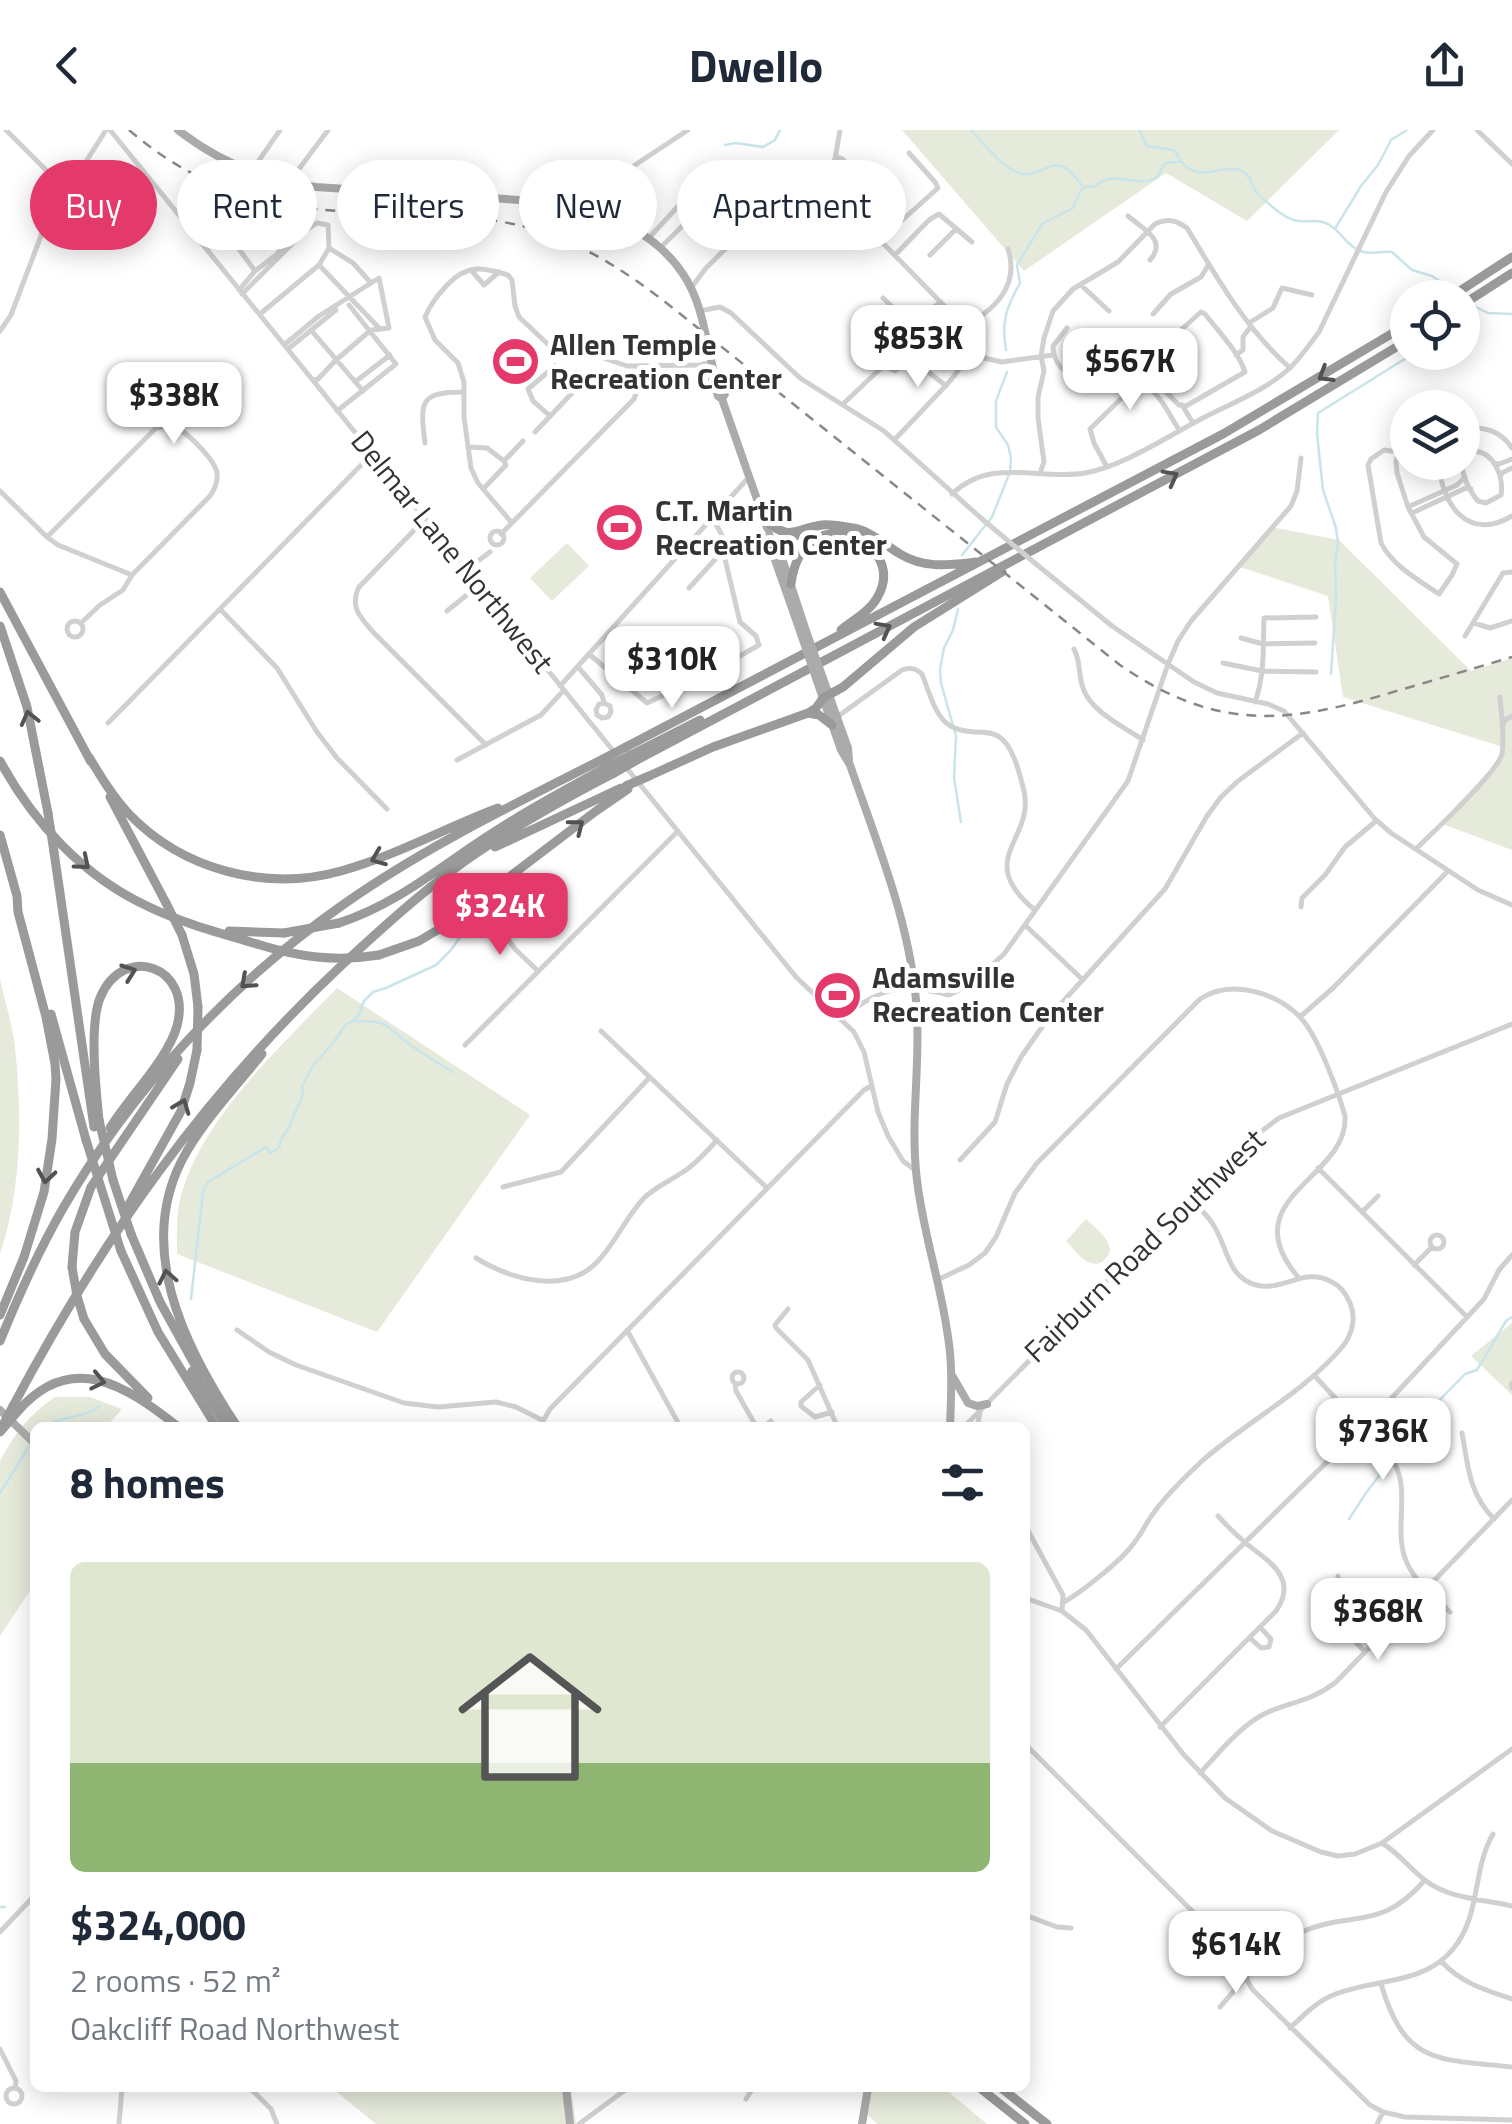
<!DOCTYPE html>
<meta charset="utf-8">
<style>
:root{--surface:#fff;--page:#f2f2f3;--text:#1f2937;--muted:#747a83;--accent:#e43a6b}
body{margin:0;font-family:"Titillium Web",sans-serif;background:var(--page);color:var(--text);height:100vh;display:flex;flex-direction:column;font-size:38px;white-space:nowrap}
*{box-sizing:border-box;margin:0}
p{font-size:32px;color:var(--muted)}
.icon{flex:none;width:55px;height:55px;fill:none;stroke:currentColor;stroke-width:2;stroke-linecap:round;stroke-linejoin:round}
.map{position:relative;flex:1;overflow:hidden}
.panel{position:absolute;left:30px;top:1292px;width:1000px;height:670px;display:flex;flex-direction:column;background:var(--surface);border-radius:15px;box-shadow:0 5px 25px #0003}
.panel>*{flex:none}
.banner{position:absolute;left:30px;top:30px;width:1000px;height:90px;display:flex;gap:20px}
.tools{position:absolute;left:1390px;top:150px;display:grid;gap:20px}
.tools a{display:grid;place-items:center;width:90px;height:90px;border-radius:50%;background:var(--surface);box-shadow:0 5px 25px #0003;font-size:50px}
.price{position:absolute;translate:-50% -85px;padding:0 22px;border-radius:20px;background:#fff;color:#222;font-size:32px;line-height:65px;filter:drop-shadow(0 2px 5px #0008)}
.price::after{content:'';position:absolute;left:50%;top:60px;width:30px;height:22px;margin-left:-15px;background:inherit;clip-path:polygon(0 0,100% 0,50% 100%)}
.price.selected{background:var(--accent);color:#fff}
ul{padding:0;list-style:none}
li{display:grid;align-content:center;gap:20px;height:530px;padding:0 40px}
li span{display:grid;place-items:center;height:310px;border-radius:15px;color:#555}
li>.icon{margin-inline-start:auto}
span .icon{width:180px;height:180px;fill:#fffc;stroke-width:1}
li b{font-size:42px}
h2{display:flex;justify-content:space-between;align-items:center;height:120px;padding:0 40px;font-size:42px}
.tag{padding:0 35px;border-radius:45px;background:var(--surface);box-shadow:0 5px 25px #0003;font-size:35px;line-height:90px}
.tag.selected{background:var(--accent);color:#fff}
header{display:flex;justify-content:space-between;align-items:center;height:130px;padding:0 40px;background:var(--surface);font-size:45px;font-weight:700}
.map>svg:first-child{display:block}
.green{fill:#e5eadb}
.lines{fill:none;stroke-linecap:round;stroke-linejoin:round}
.stream{stroke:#c9e4ea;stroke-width:2.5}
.minor{stroke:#d0d0d0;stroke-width:5}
.major{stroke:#ababab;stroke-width:8}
.highway{stroke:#9a9a9a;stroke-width:9}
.rail{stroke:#888;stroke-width:2.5;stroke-dasharray:10 8;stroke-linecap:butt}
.minor-bridge{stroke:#d0d0d0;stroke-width:5}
.major-bridge{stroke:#ababab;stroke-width:8}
.highway-bridge{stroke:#9a9a9a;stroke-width:9}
.oneway{stroke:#525252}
.labels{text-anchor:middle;stroke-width:10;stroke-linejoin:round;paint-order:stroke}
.poi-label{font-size:30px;font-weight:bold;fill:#333;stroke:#fff;text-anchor:start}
.street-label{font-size:30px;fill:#333;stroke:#fff}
</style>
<header><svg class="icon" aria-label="back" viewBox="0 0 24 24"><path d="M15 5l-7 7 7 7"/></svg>Dwello<svg class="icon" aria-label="share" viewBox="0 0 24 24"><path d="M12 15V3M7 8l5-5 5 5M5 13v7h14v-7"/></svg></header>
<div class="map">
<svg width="1512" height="1994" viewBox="0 0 1512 1994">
<rect width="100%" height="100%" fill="#fff"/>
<path class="green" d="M902,0H1339L1247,91L1166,43L1024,141Z
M1271,397L1339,410L1471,541L1512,528V720L1440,693L1499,630L1506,618L1343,567L1328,466L1237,436Z
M567,413L589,436L552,471L530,448Z
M0,849C5,871 12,894 15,917C22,986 22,1058 0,1124Z
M337,858L530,985L377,1202L177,1124C177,1103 176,1082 182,1062C205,985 282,915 337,858Z
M1086,1089C1096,1099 1119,1115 1106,1128C1102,1133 1097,1135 1091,1133C1082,1131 1072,1117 1066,1111Z
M1512,1193V1265L1471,1226Z
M55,1267H90L122,1279L106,1297L35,1298V1453L0,1506V1331C14,1304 30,1284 55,1267Z
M332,1958H571L576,1994H376Z
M868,1958H944L987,1994H877L863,1980Z"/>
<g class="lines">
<path class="stream" d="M971,0C982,12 1004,39 1019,43C1047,50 1054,14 1082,56
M1139,0L1147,16L1174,20C1179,26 1181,34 1188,38C1206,50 1227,33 1242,41C1253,47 1251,59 1260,66C1269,74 1287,91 1299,91C1307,92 1315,90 1323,92C1339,97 1345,115 1360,121C1371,125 1381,121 1392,122L1412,140L1432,146L1454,160
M725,15L736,13L763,17L775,10L780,0
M1336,97L1361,56L1378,35L1391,10L1407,0
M1472,175L1488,183L1512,184
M1462,191L1477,181
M1006,220C1001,192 1006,178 1020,153L1017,135L1042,94L1073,78L1081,60L1087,56L1094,57C1114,37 1135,60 1157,47C1167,32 1159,32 1180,32
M962,425L992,387L1010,342L1011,328L1008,315L996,297V271L1007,242
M958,479L953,500L944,518L940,539L941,553L956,606L954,648L961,692
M1331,544L1336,468L1335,434L1338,413L1336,398L1323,360L1317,304L1318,283L1416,222
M355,891C393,890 385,898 412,916C425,925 439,934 453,942
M191,1169L203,1062L208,1052L266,1017L270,1023L279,1018L281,1009L288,999L303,965L302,956L312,937L334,912L346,894L353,891L359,885L364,871L373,862L386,858L436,835L451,820L474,787
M41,1298C61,1285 81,1290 100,1276
M35,1308V1307
M1397,1325L1421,1289L1465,1244L1477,1240L1506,1191L1512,1187
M0,1363L30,1315
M1349,1389L1366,1363L1388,1334
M0,1777H5"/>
<path class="minor" d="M6,0L67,61
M110,0L615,623
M1477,0L1512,34
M833 34a6 6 0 1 1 12 0a6 6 0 1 1-12 0Z
M835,29L840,0
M251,42L280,0
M290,51L328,0
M836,65L956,188C980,224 957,244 933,269C920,283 907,297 894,310
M573,76L688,0
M200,78L236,115L255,141L239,160
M1128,86C1143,99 1168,110 1150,130
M184,91L198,79L214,73L301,94V98L276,125L255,141
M648,109L703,49L716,63L660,118
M880,110L938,58L935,52L909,23
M895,125L929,90L939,84L972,112
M930,125L956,99
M320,136L380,199
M471,140L484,155L499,142
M1081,155L1109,181
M691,158L706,138L767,78L777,88L788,78
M242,164L306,100L317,93L328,95L329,118L353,133L371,153L319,186L284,215
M883,168L908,192
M699,181L720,177L731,183L800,248L884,301L982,389
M1201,182L1205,184C1219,202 1238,221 1245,242L1186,276L1179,275L1144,240L1145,232Z
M260,184L319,135L329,118
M1153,184L1171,164L1201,147L1209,134
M917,189L941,172
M1249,193L1273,178L1282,158L1312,165
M962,196C994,182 1020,156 1008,119
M1067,198L1053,216C1054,242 1078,255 1100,239C1109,233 1116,222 1124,215
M311,200L363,261
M0,201L11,185L44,98L106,0
M886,210L910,190L917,189L925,198L932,224
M288,219L336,180
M966,224L1002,232L1053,225
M1236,225L1243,220V207L1251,196
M313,250L318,249L336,230L371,200L389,198L379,148L371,153
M355,252L390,225
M843,274L881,238L887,237L895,241L910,231L916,232L946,256
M1182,275L1193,293
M337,281L396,234L349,175
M550,286L533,271L528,259L555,236
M1462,300C1483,295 1500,300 1512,318
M535,302L576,259L572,250L555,236
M425,313C420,272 419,262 464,262
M468,317L487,318L504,331
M1398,322L1384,320L1371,329L1368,335L1381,413C1392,435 1418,450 1439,464L1452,445L1457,434L1424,407L1408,377L1397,343L1396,332L1401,308
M1439,332C1441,375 1468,412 1512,386
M1462,332C1461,344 1470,362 1478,371L1486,373L1501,365C1504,347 1494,322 1474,321L1462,331
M1494,333L1499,334L1512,329
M1107,337L1094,313L1090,299L1137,253L1142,252C1160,264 1168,282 1179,300
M1040,343L1044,332L1038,288V267L1044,241L1041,226L1044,208L1053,181L1073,159L1118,132L1155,94C1168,88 1176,90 1187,98C1217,148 1246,199 1290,238
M1500,347L1502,343L1512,338
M483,359L506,335L504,331L523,311
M0,361L47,407L58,415L132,445
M952,364C992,326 1039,351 1085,343C1124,336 1168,306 1203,288C1232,273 1266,260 1290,238C1301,227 1310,214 1319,202L1386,62L1409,26L1433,0
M1408,377L1457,355L1465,347
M1412,383L1466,358L1471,359
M425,389L359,457C349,478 361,488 374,503L486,615
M512,393L478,353L471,338L464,287V252L458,233L435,210L425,187C431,173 438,165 448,154C468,134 483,137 508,145L512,150L515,176L519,187L553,219L592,224L627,236L700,235L711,232
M490 408a7 7 0 1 1 14 0a7 7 0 1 1-14 0Z
M501,404L634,269L637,261V237
M47,407L156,298C163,297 165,295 173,297C186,300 215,330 217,343C218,352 215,359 210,366L132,445L123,460L100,475L81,493
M1036,434L1112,496L1194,552L1217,563L1268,574L1284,581L1375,689L1391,703L1478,760L1512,775
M466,440L490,422
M689,458L720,424L725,422
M220,479L277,538L317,602L337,628L387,679
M447,481L479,455
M67 499a8 8 0 1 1 16 0a8 8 0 1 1-16 0Z
M1474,493L1490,498L1512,491
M1465,506L1503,443L1512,442
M1241,508L1263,514L1315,513
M1074,519C1081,532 1078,544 1083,558C1090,581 1124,597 1143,610
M589,524L647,573L703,547L759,515L756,506L740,492L725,429L723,407L713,389
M1223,533L1262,541L1316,542
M578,537L602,565L604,573L610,576L611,582L608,587L602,588L597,585L596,580L599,574L604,573
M709,539L711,535L702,512L692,517L710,542
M613,544L649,504
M560,556L749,347
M1255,572C1265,545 1263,516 1264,488L1316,487
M837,587L902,540C910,537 915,538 922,544C928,559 934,582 946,593C955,600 964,601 975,602C983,602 991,602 998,606C1013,614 1020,645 1024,661C1035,710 973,729 1035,780
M108,593L372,324
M1503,595L1505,590L1512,586
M457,630L541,585L564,560
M625,636L796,847L854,902L864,922L878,982L888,1006L903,1031L916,1041
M1416,719C1433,702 1497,643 1502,624C1505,606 1501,585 1500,567
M1301,777L1302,768L1325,745L1345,717L1376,691
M494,789L515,819L538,841
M1025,795L1083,850
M1300,887L1333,858L1448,741
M841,890C878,857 902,853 949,865L971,854L1004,824L1128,651L1168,534L1178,511L1191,491L1291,376L1297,361L1301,328
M601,901L767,1058
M465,915L678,701
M960,1030L995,992L1007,954L1021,927L1049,887L1165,759L1207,686L1221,667L1238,651L1303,603
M1318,1038L1467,1187
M503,1057L561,1042L650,947
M1362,1082L1378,1066
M1430 1112a7 7 0 1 1 14 0a7 7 0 1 1-14 0Z
M476,1128C510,1149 566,1166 598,1131C616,1112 626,1087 644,1068C655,1057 670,1051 683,1042C696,1034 706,1022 717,1010
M1414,1135L1432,1117
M937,1150L969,1135L985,1123L996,1107L1015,1063L1037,1033L1200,869C1232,848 1282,863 1305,893C1320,913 1338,961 1345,986C1349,1049 1231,1067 1298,1147
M788,1179L775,1195L776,1198L808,1230L838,1298
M237,1200L269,1222L296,1235L404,1273L438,1277L496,1272L516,1277L542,1290
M627,1200L681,1298
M732 1248a6 6 0 1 1 12 0a6 6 0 1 1-12 0Z
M1314,1245L1393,1331C1412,1361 1392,1401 1407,1433C1416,1453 1435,1467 1450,1482
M1512,1253V1258
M735,1254L736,1261L757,1298
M820,1255L801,1272V1276L815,1287L832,1282
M539,1298L550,1279L864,960L871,956
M762,1298L771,1291
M963,1298L1189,1068L1247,1012L1279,988L1512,894
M977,1298L980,1282
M1462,1303C1468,1336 1469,1364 1494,1389
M1025,1395L1063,1465L1062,1481
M1338,1446C1339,1476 1341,1499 1364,1521
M1025,1468L1062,1481L1086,1500L1184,1625L1225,1668L1272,1701L1321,1722L1338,1726L1355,1724L1382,1713L1512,1619
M1064,1472C1083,1461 1121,1431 1134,1413C1142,1403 1147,1391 1155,1381C1168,1363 1186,1346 1202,1331C1247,1291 1304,1263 1343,1216C1353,1203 1356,1187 1350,1173C1346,1163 1339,1155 1330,1151C1304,1137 1283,1162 1256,1155C1227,1147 1228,1118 1214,1096C1208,1085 1198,1077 1189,1068
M1250,1508L1261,1518L1269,1517L1271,1509L1260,1497
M1116,1539L1387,1273L1484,1169L1499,1140L1512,1125
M1160,1597L1276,1481C1298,1449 1271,1433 1248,1415C1237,1406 1227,1396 1218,1386
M1025,1614L1231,1820L1252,1859L1370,1975L1383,1982L1405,1987L1512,1990
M1200,1643C1219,1623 1239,1597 1264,1584C1291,1571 1309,1573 1336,1552L1512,1370
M1382,1713C1400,1724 1410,1739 1426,1751C1450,1769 1483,1769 1512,1776
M1025,1785L1057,1797L1071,1798
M0,1802L35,1765
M1441,1831C1461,1853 1485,1860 1512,1869
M1381,1854C1405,1935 1437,1929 1512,1937
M1220,1877C1244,1850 1266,1818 1299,1803C1353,1779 1379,1803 1425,1750
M1290,1898C1304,1885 1316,1872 1333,1865C1373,1848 1423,1856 1453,1819C1481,1786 1472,1740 1493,1704
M0,1919L16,1951L15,1958
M6 1966a8 8 0 1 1 16 0a8 8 0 1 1-16 0Z
M250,1958L271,1979L277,1994
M746,1969L753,1958
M119,1994L122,1958
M579,1994L628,1958
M1377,1994L1383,1982"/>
<path class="major" d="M178,0C218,31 265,51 316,57C362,60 407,63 453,66C533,71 633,69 683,144C703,173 706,212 715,246L712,250L718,266L722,269
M592,64V76L598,84
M715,246L719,248L725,264L722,269L774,418V427L801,504
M774,418L781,425L806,501
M823,548L848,618L849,630
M817,551L841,620L850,635C878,716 912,797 917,883C920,939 910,995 917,1050C923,1103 941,1154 948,1207C953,1237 951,1267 950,1298
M953,1247L968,1273L977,1276L987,1274
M0,1280L35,1314
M566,1958L570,1994
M862,1994L868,1958"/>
<path class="highway" d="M1449,168L1512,127
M1462,175L1512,143
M765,390C790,412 794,399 822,395C832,394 842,396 853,398C871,401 885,415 900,424C925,439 949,435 976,432
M773,415L796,406
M791,454C802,364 911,411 877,468C869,482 853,490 841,500
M0,462L91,632
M0,496L27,577L48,683
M808,583L819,585L832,595
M626,617L1223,304L1408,194
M631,625L700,590
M89,627C101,647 113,667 129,684C183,740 266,762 341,741C395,726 445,698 498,678
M0,631C33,692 83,746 147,776C182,793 220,803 257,814
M635,631L1259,300L1408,210
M649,646L713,617L808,583L816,578L823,568L843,557L914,497L1002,442
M110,667L166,773
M0,705L17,766L18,782L46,887L55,934L56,949L52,1009L44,1062L24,1127L0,1185
M495,717L621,658
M54,722L94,997
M339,793C398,774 442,735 494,702C531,678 570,657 609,636
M229,801L284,803
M182,805L194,844L198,877
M379,825L419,811L446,795L596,681L628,659
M51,884L86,1010
M99,990C96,960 89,896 100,868C123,812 193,836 177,896C168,929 129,967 110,998
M127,1078L181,981L190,953L197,920
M131,1104L160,1172L201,1246
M121,1121L158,1202L217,1298
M72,1137L75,1102L91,1057L178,929
M84,1189L105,1224L148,1268
M0,1211C18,1167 38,1122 62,1080C131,960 230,854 344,774C425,717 515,674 603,629
M192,1241L228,1298
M13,1276C102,1109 204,964 343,834C380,800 417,766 458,736C508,700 560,671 614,643
M18,1281C71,1220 125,1255 177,1296
M238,1298C184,1217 132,1114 187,1021C208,986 237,955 262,924
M980,1958L1025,1994
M1001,1958L1047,1994"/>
<path class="rail" d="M129,0C229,85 313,79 436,87C456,88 477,88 497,91C569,102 622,138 678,182L1120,535C1220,604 1291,593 1400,560C1438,549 1475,538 1512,527"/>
<path class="minor-bridge" d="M982,389L1036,434"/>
<path class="major-bridge" d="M806,501L823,548
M801,504L817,551"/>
<path class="highway-bridge" d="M603,629L626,617
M609,636L631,625
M614,643L635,631
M626,656L649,646
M48,683L54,722
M166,773L182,805
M284,803L339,793
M257,814C298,827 336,832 379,825
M197,920L198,877
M99,990L113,1050L131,1104
M86,1010L121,1121
M72,1137L77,1166L84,1189
M4,1293L13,1276
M0,1302L18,1281"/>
</g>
<defs><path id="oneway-chevron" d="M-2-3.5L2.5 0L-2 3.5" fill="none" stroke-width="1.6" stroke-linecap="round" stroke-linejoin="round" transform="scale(2.5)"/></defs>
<g class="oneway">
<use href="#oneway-chevron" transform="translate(1325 245) rotate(149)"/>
<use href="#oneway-chevron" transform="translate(1171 347) rotate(-28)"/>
<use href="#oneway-chevron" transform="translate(884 499) rotate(-28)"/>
<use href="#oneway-chevron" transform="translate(29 588) rotate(-104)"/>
<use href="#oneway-chevron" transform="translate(577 696) rotate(-38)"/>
<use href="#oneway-chevron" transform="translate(378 728) rotate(158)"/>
<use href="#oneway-chevron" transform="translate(83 733) rotate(40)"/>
<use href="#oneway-chevron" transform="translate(129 842) rotate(-20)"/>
<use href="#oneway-chevron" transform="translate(247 852) rotate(138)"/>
<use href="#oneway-chevron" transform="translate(182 976) rotate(-69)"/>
<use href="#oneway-chevron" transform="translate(46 1046) rotate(99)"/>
<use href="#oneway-chevron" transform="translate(167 1147) rotate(-101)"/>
<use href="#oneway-chevron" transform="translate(98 1251) rotate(12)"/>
</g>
<defs>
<symbol id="stadium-disc" viewBox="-11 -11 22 22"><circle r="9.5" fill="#e43a6b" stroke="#fff"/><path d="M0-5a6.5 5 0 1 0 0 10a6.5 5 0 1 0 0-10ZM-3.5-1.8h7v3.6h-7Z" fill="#fff"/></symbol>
</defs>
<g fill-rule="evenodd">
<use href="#stadium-disc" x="488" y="204" width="55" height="55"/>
<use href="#stadium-disc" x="592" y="370" width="55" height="55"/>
<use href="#stadium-disc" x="810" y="838" width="55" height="55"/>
</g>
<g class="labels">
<g class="poi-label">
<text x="550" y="225">Allen Temple<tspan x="550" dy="34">Recreation Center</tspan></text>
<text x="655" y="391">C.T. Martin<tspan x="655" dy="34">Recreation Center</tspan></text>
<text x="872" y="858">Adamsville<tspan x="872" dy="34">Recreation Center</tspan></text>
</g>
<g class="street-label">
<text transform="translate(452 422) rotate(51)" y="10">Delmar Lane Northwest</text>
<text transform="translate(1145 1116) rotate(-44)" y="10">Fairburn Road Southwest</text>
</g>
</g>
</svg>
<div class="tools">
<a><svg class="icon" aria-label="locate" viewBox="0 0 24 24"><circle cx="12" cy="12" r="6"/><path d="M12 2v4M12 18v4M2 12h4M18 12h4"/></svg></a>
<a><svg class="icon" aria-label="layers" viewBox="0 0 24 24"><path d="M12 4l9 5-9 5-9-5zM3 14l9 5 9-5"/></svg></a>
</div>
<b class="price" style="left:918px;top:260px">$853K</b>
<b class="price" style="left:1130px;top:283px">$567K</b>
<b class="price" style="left:174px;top:317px">$338K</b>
<b class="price" style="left:672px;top:581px">$310K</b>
<b class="price selected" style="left:500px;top:828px">$324K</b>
<b class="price" style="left:1383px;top:1353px">$736K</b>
<b class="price" style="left:1378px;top:1533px">$368K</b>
<b class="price" style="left:1236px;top:1866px">$614K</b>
<div class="banner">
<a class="tag selected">Buy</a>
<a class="tag">Rent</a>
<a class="tag">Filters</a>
<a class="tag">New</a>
<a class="tag">Apartment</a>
</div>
<section class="panel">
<h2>8 homes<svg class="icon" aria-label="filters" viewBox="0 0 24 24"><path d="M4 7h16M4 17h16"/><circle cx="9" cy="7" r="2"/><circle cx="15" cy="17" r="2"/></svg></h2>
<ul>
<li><span style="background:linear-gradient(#dfe7d0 65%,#8fb573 0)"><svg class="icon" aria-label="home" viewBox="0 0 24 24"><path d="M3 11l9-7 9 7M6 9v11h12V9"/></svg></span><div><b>$324,000</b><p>2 rooms · 52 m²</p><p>Oakcliff Road Northwest</p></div></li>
</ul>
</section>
</div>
